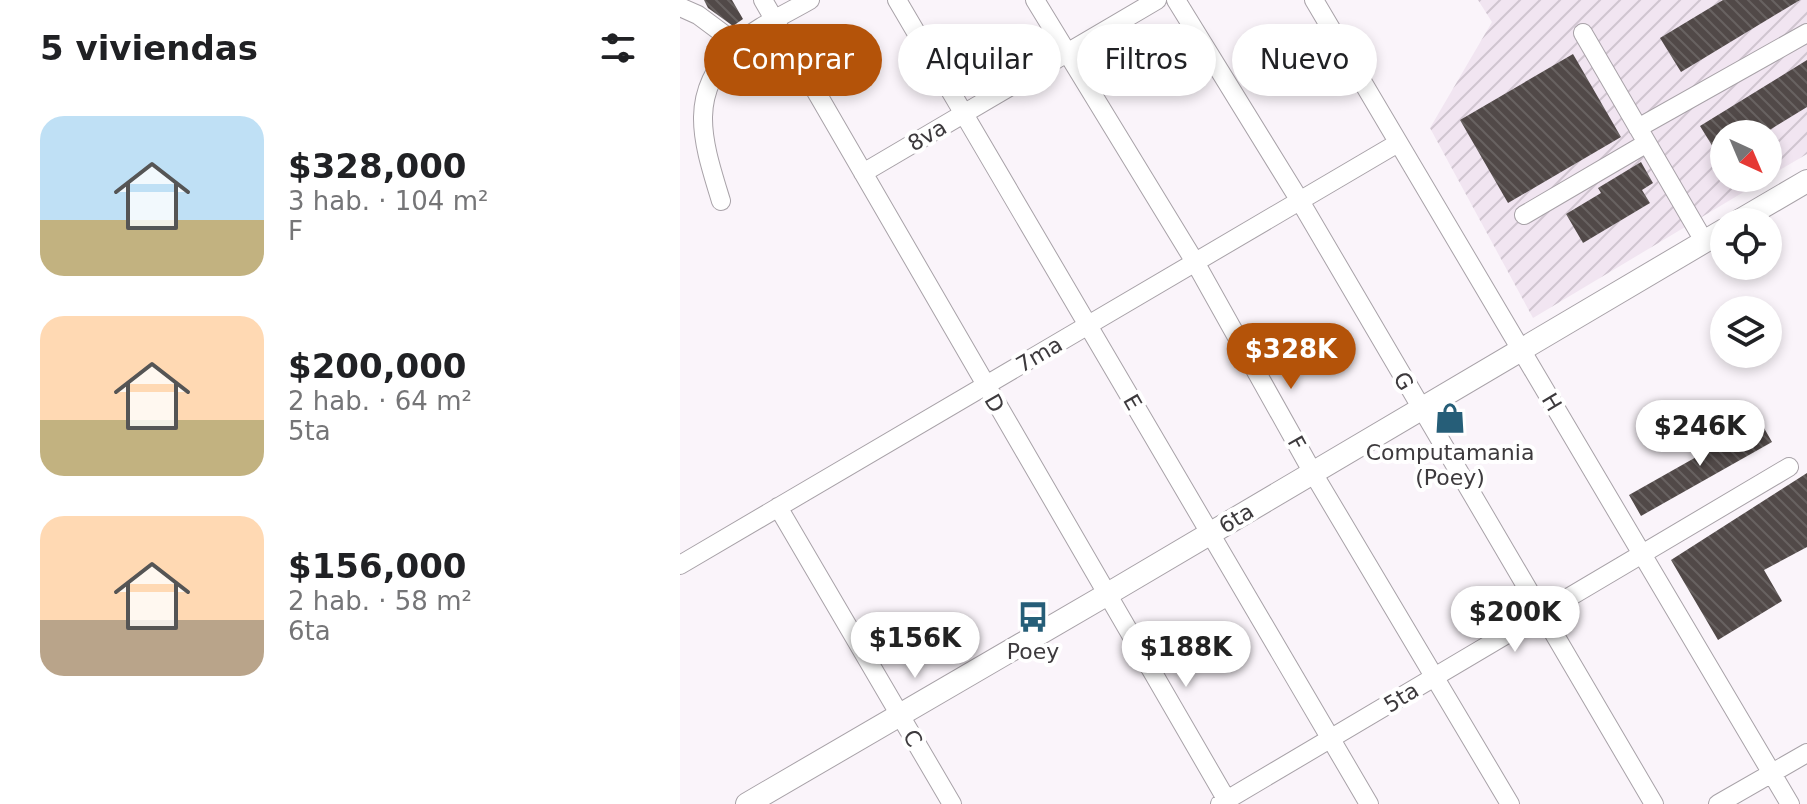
<!DOCTYPE html>
<html lang="es">
<meta charset="utf-8">
<style>
:root{--surface:#fff;--page:#f2f2f2;--text:#202124;--muted:#757577;--accent:#b45309}
body{margin:0;font-family:"DejaVu Sans",sans-serif;background:var(--page);color:var(--text);height:100vh;display:flex;flex-direction:column;font-size:30px;white-space:nowrap}
*{box-sizing:border-box;margin:0}
p{font-size:26px;color:var(--muted)}
.icon{flex:none;width:44px;height:44px;fill:none;stroke:currentColor;stroke-width:2;stroke-linecap:round;stroke-linejoin:round}
.map{position:relative;flex:1;overflow:hidden}
.sheet{display:flex;flex-direction:column;background:var(--surface);width:680px}
.sheet>*{flex:none}
.top-card{position:absolute;left:24px;top:24px;width:760px;height:72px;display:flex;gap:16px}
.needle{width:52px;rotate:136deg}
.controls{position:absolute;left:1030px;top:120px;display:grid;gap:16px}
.controls a{display:grid;place-items:center;width:72px;height:72px;border-radius:50%;background:var(--surface);box-shadow:0 4px 12px #0003;font-size:40px}
.price{position:absolute;translate:-50% -68px;padding:0 18px;border-radius:28px;background:#fff;color:#222;font-size:26px;line-height:52px;filter:drop-shadow(0 2px 4px #0008)}
.price::after{content:'';position:absolute;left:50%;top:48px;width:24px;height:18px;margin-left:-12px;background:inherit;clip-path:polygon(0 0,100% 0,50% 100%)}
.price.active{background:var(--accent);color:#fff}
ul{padding:0;list-style:none}
li{display:flex;align-items:center;gap:24px;height:200px;padding:0 40px}
li span{display:grid;place-items:center;flex:none;width:224px;height:160px;border-radius:24px;color:#555}
li>.icon{margin-inline-start:auto}
span .icon{width:96px;height:96px;fill:#fffc;stroke-width:1}
li b{font-size:34px}
h2{display:flex;justify-content:space-between;align-items:center;height:96px;padding:0 40px;font-size:34px}
.tag{padding:0 28px;border-radius:36px;background:var(--surface);box-shadow:0 4px 12px #0003;font-size:28px;line-height:72px}
.tag.active{background:var(--accent);color:#fff}
main{display:flex;flex:1;min-height:0}
.map>svg:first-child{display:block}
.industrial{fill:url(#industrial-furrows)}
.building{fill:url(#building-back-hatch)}
.lines{fill:none;stroke-linecap:round;stroke-linejoin:round}
.minor-casing{stroke:#a8a2a8;stroke-width:20}
.major-casing{stroke:#a8a2a8;stroke-width:24}
.minor{stroke:#fff;stroke-width:18}
.major{stroke:#fff;stroke-width:22}
.labels{text-anchor:middle;stroke-width:8;stroke-linejoin:round;paint-order:stroke}
.street-label{font-size:22px;fill:#3d3a3d;stroke:#fff}
.poi-label{font-size:22px;fill:#3d3a3d;stroke:#fff}
</style>
<main>
<section class="sheet">
<h2>5 viviendas<svg class="icon" aria-label="filters" viewBox="0 0 24 24"><path d="M4 7h16M4 17h16"/><circle cx="9" cy="7" r="2"/><circle cx="15" cy="17" r="2"/></svg></h2>
<ul>
<li><span style="background:linear-gradient(#bfe0f5 65%,#c2b280 0)"><svg class="icon" aria-label="home" viewBox="0 0 24 24"><path d="M3 11l9-7 9 7M6 9v11h12V9"/></svg></span><div><b>$328,000</b><p>3 hab. · 104 m²</p><p>F</p></div></li>
<li><span style="background:linear-gradient(#ffd9b3 65%,#c2b280 0)"><svg class="icon" aria-label="home" viewBox="0 0 24 24"><path d="M3 11l9-7 9 7M6 9v11h12V9"/></svg></span><div><b>$200,000</b><p>2 hab. · 64 m²</p><p>5ta</p></div></li>
<li><span style="background:linear-gradient(#ffd9b3 65%,#b9a48a 0)"><svg class="icon" aria-label="home" viewBox="0 0 24 24"><path d="M3 11l9-7 9 7M6 9v11h12V9"/></svg></span><div><b>$156,000</b><p>2 hab. · 58 m²</p><p>6ta</p></div></li>
</ul>
</section>
<div class="map">
<svg width="1127" height="804" viewBox="0 0 1127 804">
<defs>
<pattern id="industrial-furrows" width="10" height="10" patternUnits="userSpaceOnUse" patternTransform="scale(2)"><rect width="10" height="10" fill="#f1e5f1"/><path d="M-1 1l2-2M0 10L10 0M9 11l2-2" fill="none" stroke="#d0c5d0"/></pattern>
<pattern id="building-back-hatch" width="6" height="6" patternUnits="userSpaceOnUse" patternTransform="scale(2)"><rect width="6" height="6" fill="#514948"/><path d="M-1 5l2 2M0 0l6 6M5-1l2 2" fill="none" stroke="#686261"/></pattern>
</defs>
<rect width="100%" height="100%" fill="#faf4fa"/>
<path class="industrial" d="M798,0H1127V154L1088,177V134H1044V178H1087L853,318L750,128L812,22Z"/>
<path class="building" d="M24,0H52L63,19L53,26L28,8Z
M1043,0H1120L1001,72L980,38Z
M893,54L941,137L828,203L780,120Z
M1127,60V107L1083,134H1044V165L1020,126Z
M961,162L973,183L962,190L970,203L903,243L886,214L921,193L918,188Z
M1080,421L1092,442L961,516L949,495Z
M1127,473V547L1084,570L1102,601L1038,640L991,560Z"/>
<g class="lines">
<defs>
<path id="minor" d="M83,0L549,804
M217,0L689,804
M355,0L515,262L633,473L830,804
M496,0L620,201L974,804
M634,0L1110,804
M0,7L18,15L57,44
M903,33L1024,241
M958,128L1127,33
M183,173L477,0
M41,201C23,142 6,95 56,46C74,28 108,13 130,0
M844,215L967,143
M98,507L272,804
M0,565L718,143
M540,804L1109,467
M1038,804L1127,753"/>
<path id="major" d="M1057,222L1127,181
M67,804L426,595L1044,230"/>
</defs>
<use href="#minor" class="minor-casing"/>
<use href="#major" class="major-casing"/>
<use href="#minor" class="minor"/>
<use href="#major" class="major"/>
</g>
<defs>
<symbol id="shop-bare" viewBox="-9 -9 18 18"><path d="M-5-2.5h2.3a2.7 3.5 0 0 1 5.4 0H5L5.5 6h-11ZM-1.5-2.5h3a1.5 2.3 0 0 0-3 0Z" fill="#265e78" stroke="#fff" stroke-width="2.5" paint-order="stroke"/></symbol>
<symbol id="bus-bare" viewBox="-9 -9 18 18"><path d="M-5-6H5V4H4V6H2V4H-2V6H-4V4H-5ZM-3.5-4V0h7V-4ZM-3.5 1.2v1.5H-2V1.2ZM2 1.2v1.5H3.5V1.2Z" fill="#265e78" stroke="#fff" stroke-width="2.5" paint-order="stroke"/></symbol>
</defs>
<g fill-rule="evenodd">
<use href="#shop-bare" x="748" y="396" width="44" height="44"/>
<use href="#bus-bare" x="331" y="595" width="44" height="44"/>
</g>
<g class="labels">
<g class="street-label">
<text transform="translate(247 135) rotate(-30)" y="8">8va</text>
<text transform="translate(359 354) rotate(-30)" y="8">7ma</text>
<text transform="translate(724 381) rotate(60)" y="8">G</text>
<text transform="translate(453 402) rotate(60)" y="8">E</text>
<text transform="translate(872 402) rotate(59)" y="8">H</text>
<text transform="translate(315 403) rotate(60)" y="8">D</text>
<text transform="translate(617 443) rotate(61)" y="8">F</text>
<text transform="translate(556 518) rotate(-31)" y="8">6ta</text>
<text transform="translate(721 697) rotate(-31)" y="8">5ta</text>
<text transform="translate(233 738) rotate(60)" y="8">C</text>
</g>
<g class="poi-label">
<text x="770" y="460">Computamania<tspan x="770" dy="25">(Poey)</tspan></text>
<text x="353" y="659">Poey</text>
</g>
</g>
</svg>
<div class="controls">
<a><svg class="needle" viewBox="-14 -14 28 28"><path d="M0-13l5 13h-10z" fill="#e53935"/><path d="M0 13l5-13h-10z" fill="#757577"/></svg></a>
<a><svg class="icon" aria-label="locate" viewBox="0 0 24 24"><circle cx="12" cy="12" r="6"/><path d="M12 2v4M12 18v4M2 12h4M18 12h4"/></svg></a>
<a><svg class="icon" aria-label="layers" viewBox="0 0 24 24"><path d="M12 4l9 5-9 5-9-5zM3 14l9 5 9-5"/></svg></a>
</div>
<b class="price active" style="left:611px;top:391px">$328K</b>
<b class="price" style="left:1020px;top:468px">$246K</b>
<b class="price" style="left:835px;top:654px">$200K</b>
<b class="price" style="left:235px;top:680px">$156K</b>
<b class="price" style="left:506px;top:689px">$188K</b>
<div class="top-card">
<a class="tag active">Comprar</a>
<a class="tag">Alquilar</a>
<a class="tag">Filtros</a>
<a class="tag">Nuevo</a>
</div>
</div>
</main>
